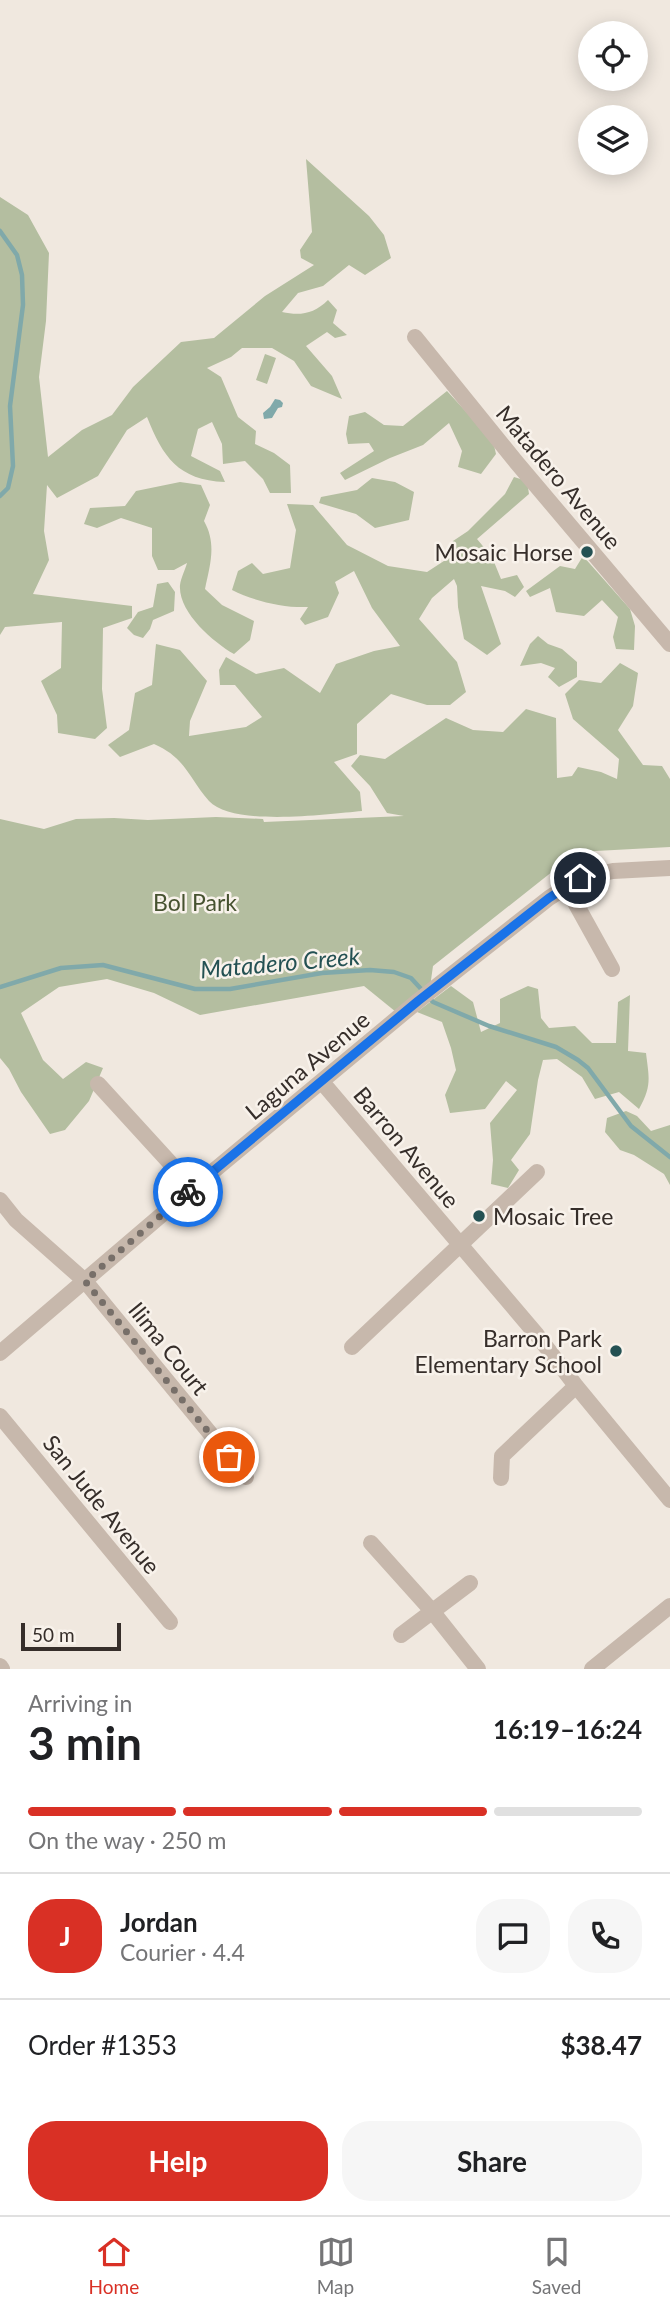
<!DOCTYPE html>
<meta charset="utf-8">
<style>
:root{--surface:#fff;--page:#f6f6f6;--text:#202124;--muted:#757577;--line:#e0e0e0;--accent:#d93025}
body{margin:0;font-family:Lato,sans-serif;background:var(--page);color:var(--text);height:100vh;display:flex;flex-direction:column;font-size:26px;white-space:nowrap}
*{box-sizing:border-box;margin:0}
p{font-size:23px;color:var(--muted)}
.icon{flex:none;width:38px;height:38px;fill:none;stroke:currentColor;stroke-width:2;stroke-linecap:round;stroke-linejoin:round}
.map{position:relative;height:1669px;overflow:hidden}
.panel{display:flex;flex-direction:column;background:var(--surface);flex:1}
.panel>*{flex:none}
.buttons{position:absolute;left:578px;top:21px;display:grid;gap:14px}
.buttons a{display:grid;place-items:center;width:70px;height:70px;border-radius:50%;background:var(--surface);box-shadow:0 4px 18px #0003;font-size:35px}
.scale{position:absolute;left:21px;bottom:18px;width:100px;box-sizing:border-box;padding-left:7px;border:4px solid #362e2a;border-top:0;font-size:19px;line-height:24px;white-space:nowrap;color:#362e2a;-webkit-text-stroke:5px #f8f2eb;paint-order:stroke}
.pin{position:absolute;display:grid;place-items:center;width:60px;height:60px;color:#fff;margin:-30px;border:4px solid #fff;border-radius:50%;box-shadow:0 2px 7px #0007}
.courier{position:absolute;display:grid;place-items:center;width:70px;height:70px;margin:-35px;border:5px solid #1a73e8;border-radius:50%;background:#fff;color:#222;box-shadow:0 2px 9px #0007}
.summary em{font-style:normal;font-weight:700}
.summary div{display:flex;flex-direction:column-reverse}
.summary{display:flex;align-items:center;justify-content:space-between;height:119px;padding:0 28px}
h1{font-size:46px;font-weight:700;line-height:52px}
.bar{display:grid;grid-template-columns:repeat(4,1fr);gap:10px 7px;align-content:center;height:84px;padding:0 28px}
.bar i{height:9px;border-radius:5px;background:var(--line)}
.bar .current{background:var(--accent)}
.bar p{grid-column:span 4}
.line{display:flex;align-items:center;gap:18px;padding:0 28px;border-top:2px solid var(--line)}
.line div{flex:1}
.round{display:grid;place-items:center;flex:none;width:74px;height:74px;border-radius:28px;background:var(--page)}
.button{display:flex;gap:14px;margin-top:auto;padding:14px 28px}
.button a{flex:1;height:80px;border-radius:28px;background:var(--accent);color:#fff;font-size:28px;font-weight:700;line-height:80px;text-align:center}
.button a+a{background:var(--page);color:var(--text)}
.tab-bar{display:flex;justify-content:space-around;align-items:center;height:98px;border-top:2px solid var(--line);background:var(--surface);font-size:19px;color:var(--muted)}
.tab-bar a{display:grid;justify-items:center;gap:4px}
.tab-bar .current{color:var(--accent)}
.map>svg:first-child{display:block}
</style>
<div class="map">
<svg width="670" height="1669" viewBox="0 0 670 1669">
<rect width="100%" height="100%" fill="#f0e8df"/>
<!-- green -->
<path fill="#b4bea0" d="M306,159L369,216L384,235L391,258L365,275L349,265L323,286L298,293L282,312C300,316 314,314 328,300L337,310L333,323L347,335L335,338L327,332L306,346L332,376L342,399L311,386L294,361L272,348H242L231,357L207,368L221,377L238,417L256,431L255,444L274,453L290,465L291,493H270L263,479L245,461L223,464L222,444L212,422L198,429L191,456L220,471L225,482C178,480 163,457 147,417L127,430L98,476L57,498L47,485L44,531L49,560L33,594L132,606V618L103,628L102,689L107,728L95,739L58,733L57,715L41,681L61,668L62,622L5,627L0,635V197L28,215L49,253L46,321L39,377L48,457L82,430L112,415L133,387L181,342L214,338L265,296L314,265L301,258L300,250L312,232Z
M265,354L276,358L267,384L256,380Z
M447,391L493,441L496,454L481,474L458,467L462,451L449,423L423,445L390,458L345,480L340,473L374,451L369,443L348,444L346,434L349,416L365,412L384,425L403,426Z
M514,477L527,481L529,494L477,539L492,557L501,579L517,575L524,587L515,597L505,591L481,586L501,644L487,655L464,639L458,607L457,586L454,579L432,598L419,619L457,662L466,692L450,705H427L391,694L357,724V754L334,762L360,792L362,811C328,814 233,827 209,801C188,777 186,758 154,744L120,757L108,745L129,730L135,693L152,685L156,644L180,650L207,681L190,721L189,736L246,727L262,717L235,685H220L219,670L226,657L256,674L284,668L320,693L336,664L374,651L400,646L372,608L354,571L335,582L339,593L328,617L305,625L300,619L308,607C283,608 254,601 232,590L238,571L252,563L263,574L290,568L296,530L287,504L313,505L347,545L388,566L427,572L447,559L453,541L468,531L505,494Z
M372,478L395,482L414,492L409,520L375,528L356,514L319,503L321,497L357,490Z
M180,482L201,485L210,505L204,521C217,544 210,565 205,589L222,605L254,621L250,640L234,654C213,642 178,612 180,585C181,578 185,570 187,563L174,570H158L152,556V528L121,518L97,528L84,524L90,508L125,506L136,491Z
M583,556L630,609L635,626L634,650L616,649L613,637L618,617L602,600L584,616L556,612L550,588L530,597L526,591L560,566L575,569Z
M168,582L175,592L174,611L153,620L150,629L143,638L134,635L127,628L138,612L153,607L157,584Z
M538,636L548,644L562,649L577,662V677L559,687L548,677L555,668L541,663L520,666L530,644Z
M620,663L638,673L633,706L618,730L643,765L662,766L670,779V847L577,852L433,966L430,987L396,1012L364,986L200,1015L154,993L107,979L59,987L21,1013L43,1060L63,1079L86,1062L103,1068L89,1101L65,1130L50,1134L21,1092L9,1069L0,1058V819L44,829L76,819L114,818L148,820L216,817L263,819L264,822L404,816L387,813L370,786L351,766L360,755L385,759L446,718L473,730L503,732L526,709L556,718L557,778L572,776L578,767L601,772L617,779L619,759L573,719L565,694L579,680L601,683Z
M451,986L473,1002L481,1032L500,1023V999L528,986L538,989L541,1018L549,1028L575,1026L592,1043H616L618,1002L630,995L628,1051L646,1053C649,1078 652,1086 639,1109L619,1092L595,1099L582,1077L557,1059L543,1060L538,1080L530,1134L511,1160L519,1170L508,1188L491,1184L493,1160L490,1123L517,1090L506,1081L485,1109L450,1113L445,1095L456,1070L451,1048L442,1022L417,1012Z
M626,1111L637,1116L651,1131L670,1125V1185L664,1174L634,1155L620,1150L605,1132L607,1118Z"/>
<!-- water -->
<path fill="#80a9aa" d="M275,399L280,400L283,403L282,407L278,408L272,418L264,419L263,413L270,407Z"/>
<g fill="none" stroke-linecap="round" stroke-linejoin="round">
<!-- stream -->
<path stroke="#80a9aa" stroke-width="4.5" d="M0,231L17,255L22,275L23,305L10,406L13,466L8,488L0,496
M0,987L61,968L103,965L195,989H230L322,973L370,970L394,972L411,978L433,1002L489,1026L556,1047L578,1060L588,1068L631,1126L670,1157"/>
<!-- minor -->
<path stroke="#c7b8ac" stroke-width="16" d="M415,337L517,463L670,644
M566,886L612,969
M322,1082L537,1335L576,1386L670,1500
M98,1084L193,1188
M0,1200L16,1220L85,1281L246,1477
M352,1347L537,1172
M0,1353L193,1188L418,1001L549,898L580,878L613,871L670,868
M0,1416L170,1622
M501,1478L502,1456L576,1386
M371,1543L432,1611L478,1669
M401,1635L470,1583
M0,1666L2,1669
M592,1669L670,1606"/>
</g>
<g fill="none" stroke-linecap="round" stroke-linejoin="round">
<!-- done -->
<path stroke="#776f69" stroke-width="7" stroke-dasharray="0 12.6" d="M188,1192L85,1281L229,1457"/>
<!-- route -->
<path stroke="#1a73e8" stroke-width="9" d="M188,1192L418,1001L549,898L580,878"/>
</g>
<!-- markers -->
<g fill="#245153" stroke="#f8f2eb" stroke-width="2.5">
<circle cx="587" cy="552" r="7"/>
<circle cx="479" cy="1216" r="7"/>
<circle cx="616" cy="1351" r="7"/>
</g>
<g text-anchor="middle" dominant-baseline="central" stroke-width="5" stroke-linejoin="round" paint-order="stroke">
<!-- street labels -->
<g font-size="23" fill="#362e2a" stroke="#f8f2eb">
<text transform="translate(559 477) rotate(50)">Matadero Avenue</text>
<text transform="translate(307 1065) rotate(-40)">Laguna Avenue</text>
<text transform="translate(407 1147) rotate(50)">Barron Avenue</text>
<text transform="translate(169 1348) rotate(51)">Ilima Court</text>
<text transform="translate(102 1504) rotate(51)">San Jude Avenue</text>
</g>
<!-- poi labels -->
<g font-size="23" fill="#362e2a" stroke="#f8f2eb" text-anchor="end">
<text x="573" y="552">Mosaic Horse</text>
<text x="493" y="1216" text-anchor="start">Mosaic Tree</text>
<text x="602" y="1338">Barron Park<tspan x="602" dy="26">Elementary School</tspan></text>
</g>
<!-- park labels -->
<g font-size="23" fill="#465230" stroke="#f8f2eb">
<text x="195" y="902">Bol Park</text>
</g>
<!-- water labels -->
<g font-size="24" font-style="italic" fill="#245153" stroke="#f8f2eb">
<text transform="translate(280 962) rotate(-5)">Matadero Creek</text>
</g>
</g>
</svg>
<div class="buttons">
<a><svg class="icon" aria-label="locate" viewBox="0 0 24 24"><circle cx="12" cy="12" r="6"/><path d="M12 2v4M12 18v4M2 12h4M18 12h4"/></svg></a>
<a><svg class="icon" aria-label="layers" viewBox="0 0 24 24"><path d="M12 4l9 5-9 5-9-5zM3 14l9 5 9-5"/></svg></a>
</div>
<div class="scale">50 m</div>
<div class="pin" style="left:229px;top:1457px;background:#ea580c"><svg class="icon" aria-label="bag" viewBox="0 0 24 24"><path d="M5 8h14l-1 12H6zM9 8a3 3 0 0 1 6 0"/></svg></div>
<div class="pin" style="left:580px;top:878px;background:#1f2937"><svg class="icon" aria-label="home" viewBox="0 0 24 24"><path d="M3 11l9-7 9 7M6 9v11h12V9"/></svg></div>
<div class="courier" style="left:188px;top:1192px"><svg class="icon" aria-label="bike" viewBox="0 0 24 24"><circle cx="6" cy="16" r="4"/><circle cx="18" cy="16" r="4"/><path d="M6 16l4-8h5l3 8M10 8l3 8H6M13 5h3"/></svg></div>
</div>
<section class="panel">
<div class="summary"><div><h1>3 min</h1><p>Arriving in</p></div><em>16:19–16:24</em></div>
<div class="bar"><i class="current"></i><i class="current"></i><i class="current"></i><i></i><p>On the way · 250 m</p></div>
<div class="line" style="height:126px"><b class="round" style="background:var(--accent);color:#fff">J</b><div><b>Jordan</b><p>Courier · 4.4</p></div><a class="round"><svg class="icon" aria-label="chat" viewBox="0 0 24 24"><path d="M4 5h16v11H9l-5 4z"/></svg></a><a class="round"><svg class="icon" aria-label="phone" viewBox="0 0 24 24"><path d="M5 4h4l2 5-3 2q2 4 5 5l2-3 5 2v4C11 20 4 13 5 4z"/></svg></a></div>
<div class="line" style="height:91px"><div>Order #1353</div><b>$38.47</b></div>
<div class="button"><a>Help</a><a>Share</a></div>
</section>
<nav class="tab-bar">
<a class="current"><svg class="icon" aria-label="home" viewBox="0 0 24 24"><path d="M3 11l9-7 9 7M6 9v11h12V9"/></svg>Home</a>
<a><svg class="icon" aria-label="map" viewBox="0 0 24 24"><path d="M3 6l6-2 6 2 6-2v14l-6 2-6-2-6 2zM9 4v14M15 6v14"/></svg>Map</a>
<a><svg class="icon" aria-label="saved" viewBox="0 0 24 24"><path d="M7 4h10v16l-5-4-5 4z"/></svg>Saved</a>
</nav>
